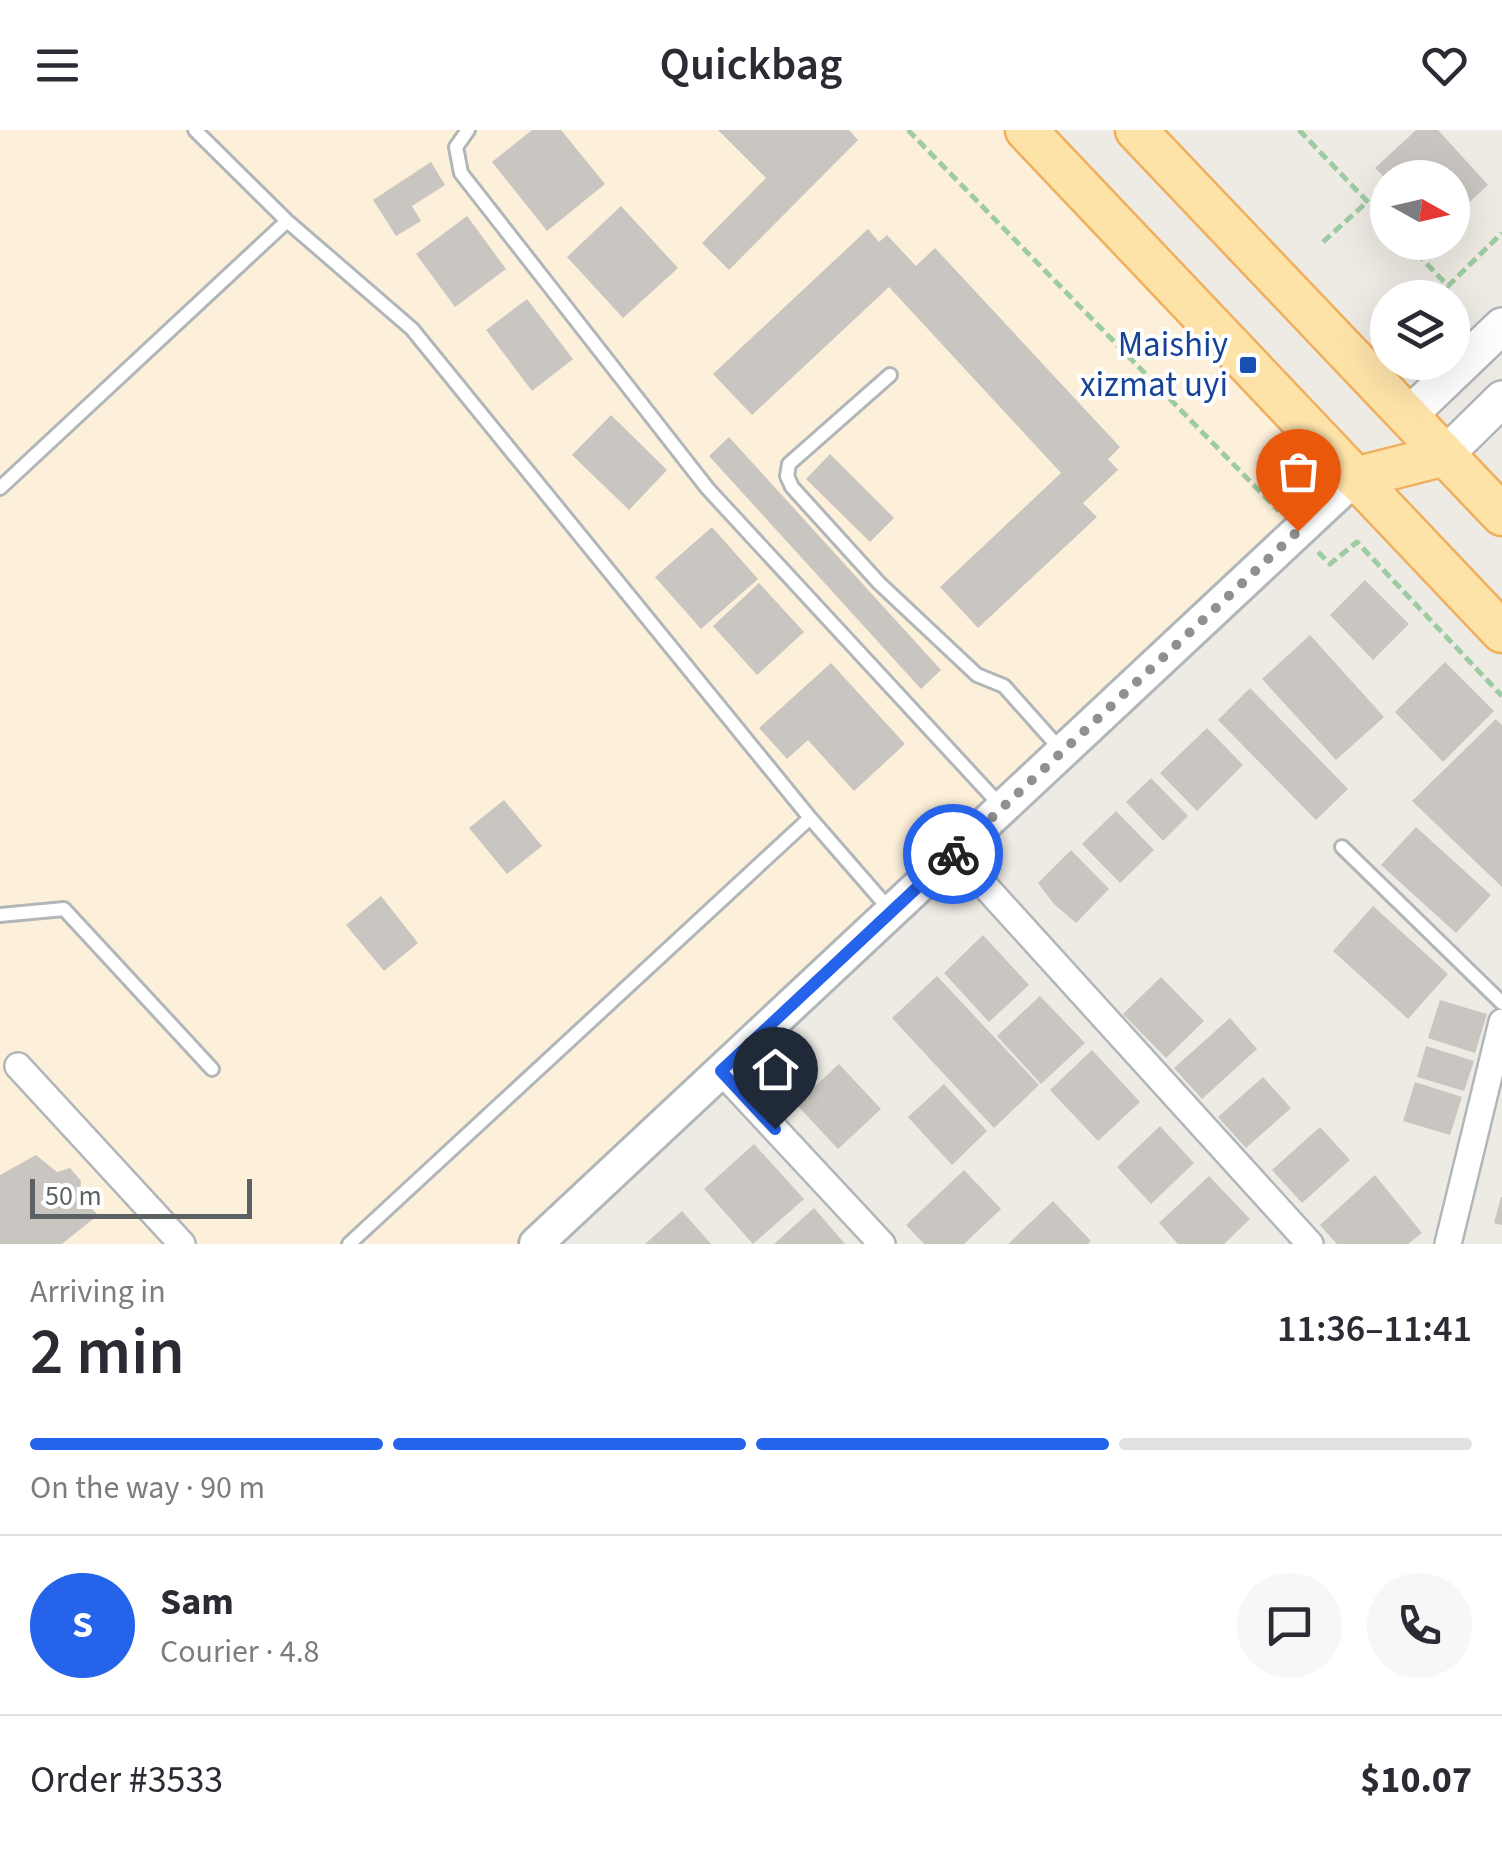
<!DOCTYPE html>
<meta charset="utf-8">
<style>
:root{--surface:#fff;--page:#f7f7f7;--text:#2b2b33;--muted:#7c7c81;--line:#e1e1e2;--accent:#2563eb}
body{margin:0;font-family:"Source Sans 3",sans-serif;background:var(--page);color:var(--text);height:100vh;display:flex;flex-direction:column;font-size:38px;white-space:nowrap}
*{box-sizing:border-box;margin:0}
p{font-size:32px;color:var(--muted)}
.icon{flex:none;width:55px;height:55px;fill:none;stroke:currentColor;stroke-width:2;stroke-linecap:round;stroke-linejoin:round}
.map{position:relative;height:1114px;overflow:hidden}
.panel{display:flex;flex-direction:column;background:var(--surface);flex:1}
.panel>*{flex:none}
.needle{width:65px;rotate:98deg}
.controls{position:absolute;left:1370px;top:30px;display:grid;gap:20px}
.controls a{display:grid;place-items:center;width:100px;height:100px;border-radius:50%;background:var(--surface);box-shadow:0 10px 40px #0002;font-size:50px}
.scale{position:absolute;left:30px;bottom:25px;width:222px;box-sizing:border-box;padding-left:10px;border:5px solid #5c6164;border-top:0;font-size:28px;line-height:35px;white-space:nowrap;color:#5c6164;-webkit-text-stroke:8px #fff;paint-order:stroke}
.pin{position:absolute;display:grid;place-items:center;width:85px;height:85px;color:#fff;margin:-102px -42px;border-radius:50% 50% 50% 0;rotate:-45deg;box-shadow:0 0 10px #0007}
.pin .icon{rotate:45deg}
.courier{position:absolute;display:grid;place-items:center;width:100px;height:100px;margin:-50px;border:8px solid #2563eb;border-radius:50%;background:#fff;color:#222;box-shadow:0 2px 12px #0007}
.overview em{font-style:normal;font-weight:600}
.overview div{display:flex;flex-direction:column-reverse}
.overview{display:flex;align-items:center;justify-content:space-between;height:170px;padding:0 30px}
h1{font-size:65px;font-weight:600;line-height:75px}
.bar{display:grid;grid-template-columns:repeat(4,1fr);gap:15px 10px;align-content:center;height:120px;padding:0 30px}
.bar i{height:12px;border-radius:8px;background:var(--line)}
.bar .active{background:var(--accent)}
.bar p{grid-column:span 4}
.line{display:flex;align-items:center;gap:25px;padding:0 30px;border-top:2px solid var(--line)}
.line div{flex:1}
.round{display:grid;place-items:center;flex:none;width:105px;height:105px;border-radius:52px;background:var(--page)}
header{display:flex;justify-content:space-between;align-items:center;height:130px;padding:0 30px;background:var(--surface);font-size:45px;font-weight:600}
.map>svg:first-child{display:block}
</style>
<header><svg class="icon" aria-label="menu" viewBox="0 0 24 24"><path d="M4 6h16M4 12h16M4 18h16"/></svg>Quickbag<svg class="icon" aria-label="heart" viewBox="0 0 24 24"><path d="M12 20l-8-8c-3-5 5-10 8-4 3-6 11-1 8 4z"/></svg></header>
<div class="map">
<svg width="1502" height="1114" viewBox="0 0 1502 1114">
<rect width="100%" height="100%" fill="#eeeae4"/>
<!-- commercial -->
<path fill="#fdf0da" d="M0,0H1026L1355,348L536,1114H0Z"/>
<!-- building -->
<path fill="#c9c5c0" d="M532,0H561L605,54L547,101L492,32Z
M718,0H849L858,10L729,140L702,113L766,48Z
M1416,0H1438L1488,55L1452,88V48H1388V51L1375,38Z
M431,32L445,55L412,76L421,91L396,106L373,70Z
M621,76L678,138L623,188L567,127Z
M467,86L506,139L455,177L416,124Z
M868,99L879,112L887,105L916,136L935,118L1120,317L1108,329L1118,340L1083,373L1097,387L978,498L940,457L1061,343L889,157L752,285L713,244Z
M527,169L573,229L532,261L486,200Z
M611,285L667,340L629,380L572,325Z
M729,307L941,540L921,559L709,326Z
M830,324L894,388L870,412L806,349Z
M712,397L758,449L701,499L655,447Z
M1365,450L1409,494L1373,530L1330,485Z
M759,453L804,502L757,545L713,496Z
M1310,505L1384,587L1336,630L1262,549Z
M1445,532L1494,581L1443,632L1395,582Z
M831,533L905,614L854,661L808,610L787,629L759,598Z
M1250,558L1348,659L1316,690L1218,590Z
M1496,589L1502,595V757L1412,671Z
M1207,598L1243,635L1197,681L1160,643Z
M1151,648L1188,686L1163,711L1126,672Z
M504,670L542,716L507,744L469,698Z
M1116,681L1154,720L1120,753L1082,714Z
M1416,697L1491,765L1456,803L1381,735Z
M1071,720L1109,759L1076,793L1054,774L1038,753Z
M381,766L418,813L384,841L346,795Z
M1373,776L1448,844L1408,889L1333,821Z
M983,805L1029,855L989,892L944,843Z
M937,846L1039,955L994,998L892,888Z
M1161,847L1204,891L1166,928L1123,884Z
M1040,866L1085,913L1041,954L997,906Z
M1440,870L1487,884L1475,923L1428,908Z
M1230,888L1257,919L1202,969L1174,938Z
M1426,916L1474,931L1464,961L1417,947Z
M1092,920L1140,972L1098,1011L1050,960Z
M839,934L881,979L838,1019L796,974Z
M1263,947L1291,978L1246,1018L1218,987Z
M1415,952L1462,967L1450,1005L1403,991Z
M944,954L987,1001L952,1035L908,987Z
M1160,996L1194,1033L1151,1074L1117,1037Z
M1320,997L1350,1030L1302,1073L1272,1040Z
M754,1014L804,1069L753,1114L704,1059Z
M36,1025L57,1042L70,1038L81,1051L80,1066L98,1085L62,1114H0V1045Z
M964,1040L1001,1079L964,1114H924L906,1095Z
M1375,1045L1422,1103L1408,1114H1337L1320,1095Z
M1209,1046L1250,1089L1224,1114H1178L1159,1093Z
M1501,1067H1502V1095L1494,1093Z
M1053,1071L1091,1111L1088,1114H1008Z
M814,1078L845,1114H774Z
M682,1081L711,1114H645Z"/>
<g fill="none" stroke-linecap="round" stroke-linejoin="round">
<defs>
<path id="service" d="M195,0L287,91L412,199L810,688L890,780
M468,0L456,17L461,43L708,359L1001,676
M890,245L789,334L787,346L792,357L879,453L977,545L1004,556L1061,620
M0,358L287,91
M1342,717L1502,873
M0,785L64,779L212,939
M349,1114L810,688"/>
<path id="minor" d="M955,723L1310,1114
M18,936L182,1114
M721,941L882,1114
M1448,1114L1502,892"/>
<path id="tertiary" d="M536,1114L1355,348"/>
<path id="secondary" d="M1408,286L1502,196
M1445,325L1502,269"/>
<path id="primary" d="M1026,0L1502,502
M1136,0L1502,385
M1355,348L1445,325"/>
</defs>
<!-- service casing -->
<use href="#service" stroke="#b1b6b9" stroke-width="18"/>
<!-- minor casing -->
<use href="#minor" stroke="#b1b6b9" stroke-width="30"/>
<!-- tertiary casing -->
<use href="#tertiary" stroke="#b1b6b9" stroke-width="38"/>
<!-- secondary casing -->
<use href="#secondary" stroke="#b0b5b9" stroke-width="40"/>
<!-- primary casing -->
<use href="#primary" stroke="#f0af5c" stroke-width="45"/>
<!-- path -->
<path stroke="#9dcba2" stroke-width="5" stroke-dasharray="10 5" stroke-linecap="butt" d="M908,0L1279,381
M1299,0L1388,93
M1323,112L1367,72
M1406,112L1448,156L1502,103
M1318,422L1330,434L1357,412L1502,566"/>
<!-- service -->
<use href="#service" stroke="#fff" stroke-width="12"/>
<!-- minor -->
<use href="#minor" stroke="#fff" stroke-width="25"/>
<!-- tertiary -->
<use href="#tertiary" stroke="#fff" stroke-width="32"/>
<!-- secondary -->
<use href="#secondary" stroke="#fff" stroke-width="35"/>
<!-- primary -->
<use href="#primary" stroke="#fee3a9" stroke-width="40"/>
</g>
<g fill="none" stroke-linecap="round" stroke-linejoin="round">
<!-- done -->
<path stroke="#8f9191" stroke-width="10" stroke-dasharray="0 18" d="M953,724L1298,401"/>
<!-- route -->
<path stroke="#2563eb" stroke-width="12" d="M775,999L721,941L953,724"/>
</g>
<!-- markers -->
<rect fill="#1a4fb4" stroke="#fff" stroke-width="4" x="1238" y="225" width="20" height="20" rx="5"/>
<g text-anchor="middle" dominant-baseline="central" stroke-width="8" stroke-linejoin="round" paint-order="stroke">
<!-- transit labels -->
<g font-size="35" fill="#164399" stroke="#fff" text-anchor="end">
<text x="1228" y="215">Maishiy<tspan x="1228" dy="40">xizmat uyi</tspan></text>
</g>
</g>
</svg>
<div class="controls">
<a><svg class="needle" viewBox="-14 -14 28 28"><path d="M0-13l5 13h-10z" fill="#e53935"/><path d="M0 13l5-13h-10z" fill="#7c7c81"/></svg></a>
<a><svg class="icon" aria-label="layers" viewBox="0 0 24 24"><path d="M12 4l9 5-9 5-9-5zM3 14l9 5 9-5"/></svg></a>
</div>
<div class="scale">50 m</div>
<div class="pin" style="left:1298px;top:401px;background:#ea580c"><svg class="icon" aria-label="bag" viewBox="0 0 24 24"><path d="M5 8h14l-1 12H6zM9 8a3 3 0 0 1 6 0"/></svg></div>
<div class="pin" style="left:775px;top:999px;background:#1f2937"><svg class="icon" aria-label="home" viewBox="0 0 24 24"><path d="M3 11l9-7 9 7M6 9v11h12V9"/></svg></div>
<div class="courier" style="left:953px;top:724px"><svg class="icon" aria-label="bike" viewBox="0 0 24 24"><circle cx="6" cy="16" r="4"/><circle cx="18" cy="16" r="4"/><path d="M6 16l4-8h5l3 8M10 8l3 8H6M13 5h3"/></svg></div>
</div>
<section class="panel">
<div class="overview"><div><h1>2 min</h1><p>Arriving in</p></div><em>11:36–11:41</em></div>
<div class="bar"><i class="active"></i><i class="active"></i><i class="active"></i><i></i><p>On the way · 90 m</p></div>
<div class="line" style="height:180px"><b class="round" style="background:var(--accent);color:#fff">S</b><div><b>Sam</b><p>Courier · 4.8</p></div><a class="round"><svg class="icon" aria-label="chat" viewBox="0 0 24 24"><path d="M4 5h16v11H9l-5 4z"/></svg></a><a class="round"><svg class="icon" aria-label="phone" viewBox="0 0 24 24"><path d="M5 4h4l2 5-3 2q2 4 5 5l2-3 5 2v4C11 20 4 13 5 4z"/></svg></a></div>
<div class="line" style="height:130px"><div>Order #3533</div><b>$10.07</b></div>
</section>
